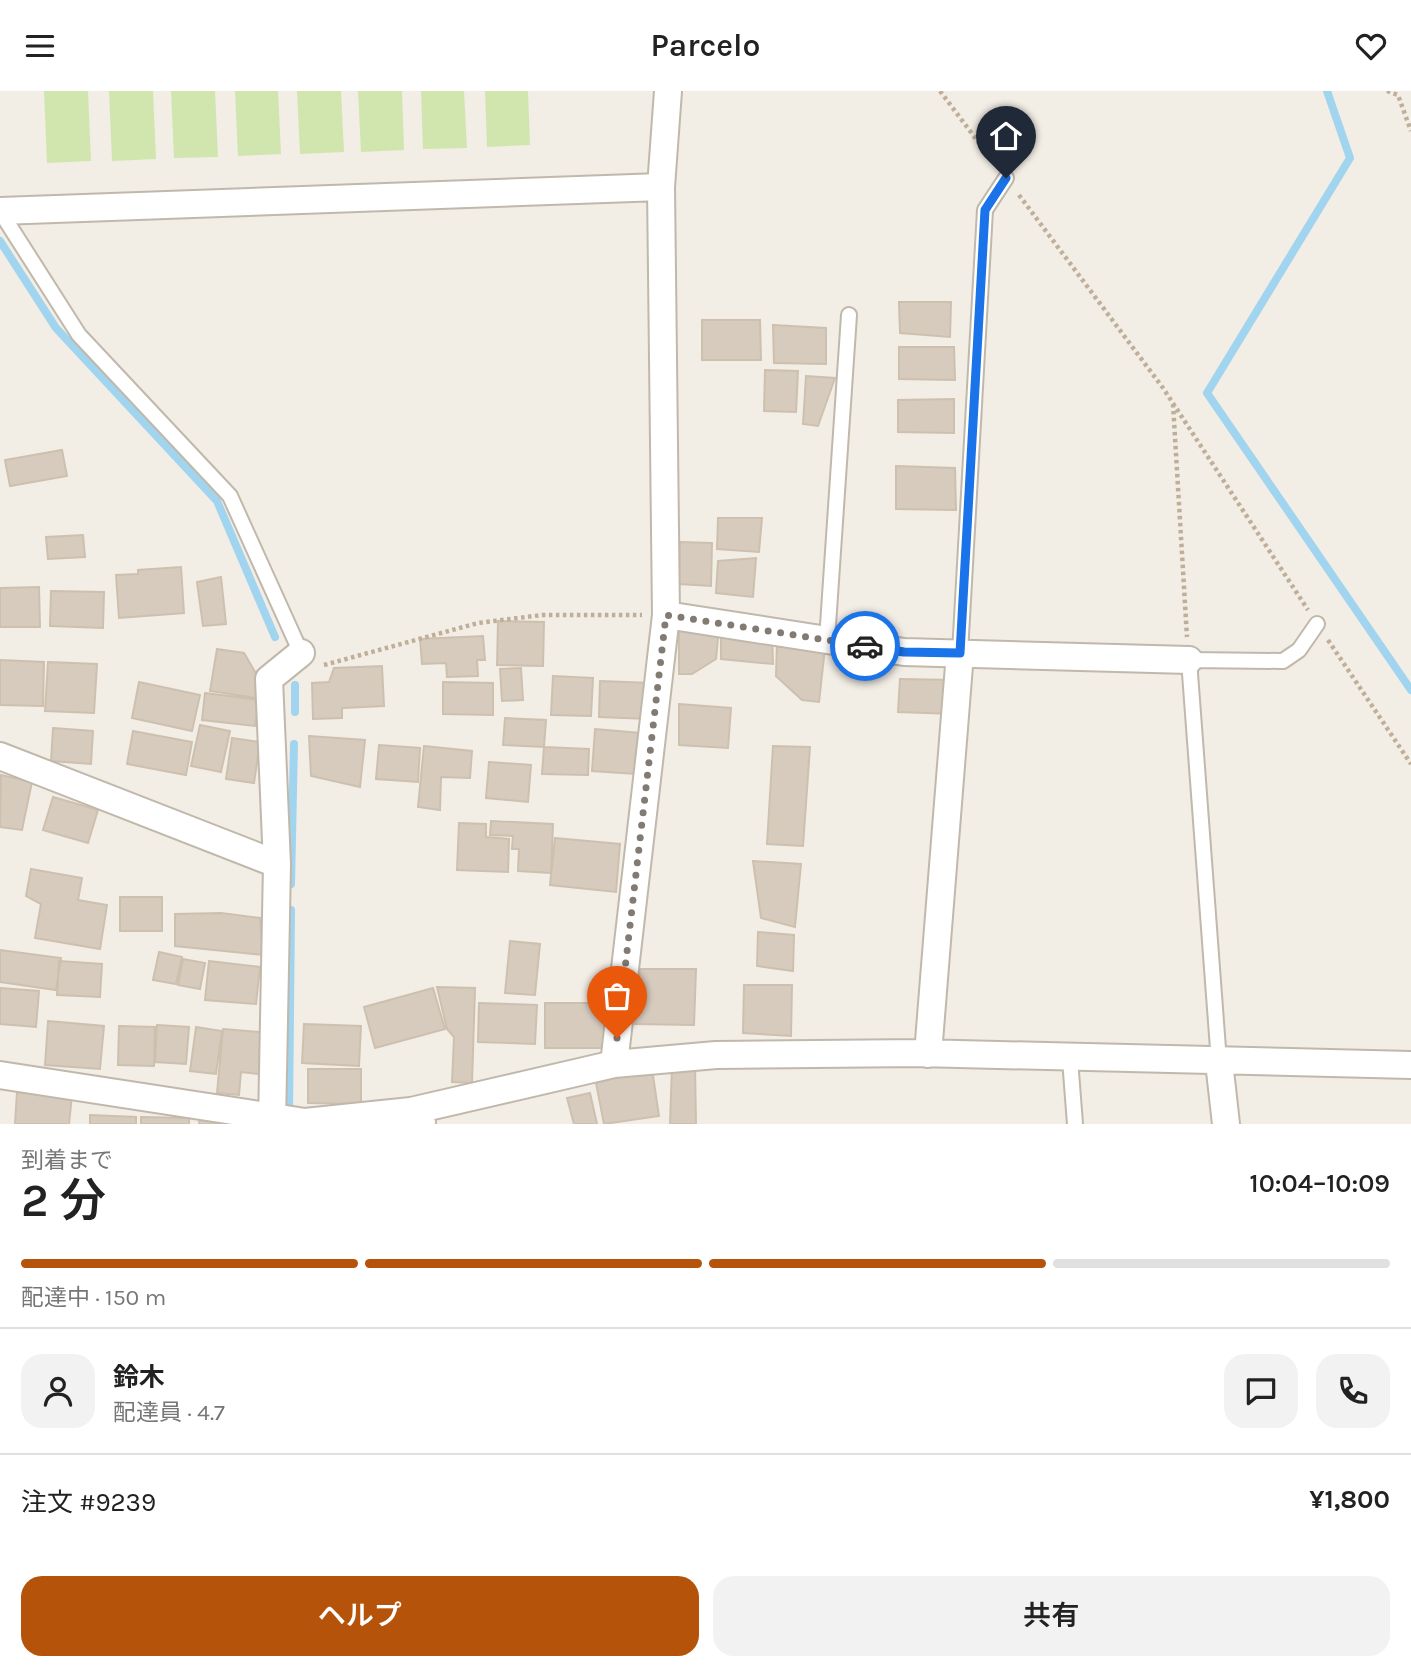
<!DOCTYPE html>
<html lang="ja">
<meta charset="utf-8">
<style>
:root{--surface:#fff;--page:#f2f2f2;--text:#222;--muted:#767676;--line:#e0e0e0;--accent:#b45309}
body{margin:0;font-family:Karla,"Noto Sans JP",sans-serif;background:var(--page);color:var(--text);height:100vh;display:flex;flex-direction:column;font-size:26px;white-space:nowrap}
*{box-sizing:border-box;margin:0}
p{font-size:23px;color:var(--muted)}
.icon{flex:none;width:38px;height:38px;fill:none;stroke:currentColor;stroke-width:2;stroke-linecap:round;stroke-linejoin:round}
.map{position:relative;height:1033px;overflow:hidden}
.sheet{display:flex;flex-direction:column;background:var(--surface);flex:1}
.sheet>*{flex:none}
.pin{position:absolute;display:grid;place-items:center;width:60px;height:60px;color:#fff;margin:-72px -30px;border-radius:50% 50% 50% 0;rotate:-45deg;box-shadow:0 0 7px #0007}
.pin .icon{rotate:45deg}
.courier{position:absolute;display:grid;place-items:center;width:70px;height:70px;margin:-35px;border:5px solid #1a73e8;border-radius:50%;background:#fff;color:#222;box-shadow:0 2px 9px #0007}
.headline em{font-style:normal;font-weight:600}
.headline div{display:flex;flex-direction:column-reverse}
.headline{display:flex;align-items:center;justify-content:space-between;height:119px;padding:0 21px}
h1{font-size:46px;font-weight:600;line-height:52px}
.bar{display:grid;grid-template-columns:repeat(4,1fr);gap:10px 7px;align-content:center;height:84px;padding:0 21px}
.bar i{height:9px;border-radius:5px;background:var(--line)}
.bar .on{background:var(--accent)}
.bar p{grid-column:span 4}
.line{display:flex;align-items:center;gap:18px;padding:0 21px;border-top:2px solid var(--line)}
.line div{flex:1}
.round{display:grid;place-items:center;flex:none;width:74px;height:74px;border-radius:21px;background:var(--page)}
.cta{display:flex;gap:14px;margin-top:auto;padding:14px 21px}
.cta a{flex:1;height:80px;border-radius:21px;background:var(--accent);color:#fff;font-size:28px;font-weight:600;line-height:80px;text-align:center}
.cta a+a{background:var(--page);color:var(--text)}
header{display:flex;justify-content:space-between;align-items:center;height:91px;padding:0 21px;background:var(--surface);font-size:32px;font-weight:600}
.map>svg:first-child{display:block}
</style>
<header><svg class="icon" aria-label="menu" viewBox="0 0 24 24"><path d="M4 6h16M4 12h16M4 18h16"/></svg>Parcelo<svg class="icon" aria-label="heart" viewBox="0 0 24 24"><path d="M12 20l-8-8c-3-5 5-10 8-4 3-6 11-1 8 4z"/></svg></header>
<div class="map">
<svg width="1411" height="1033" viewBox="0 0 1411 1033">
<rect width="100%" height="100%" fill="#f2ede5"/>
<!-- green -->
<path fill="#d0e6ae" d="M44,0H88L91,70L47,72Z
M109,0H153L156,68L112,70Z
M171,0H215L218,66L174,67Z
M235,0H278L281,63L238,65Z
M297,0H341L344,61L300,63Z
M358,0H402L404,59L361,61Z
M421,0H464L467,57L423,58Z
M485,0H528L530,54L487,56Z"/>
<g fill="none" stroke-linecap="round" stroke-linejoin="round">
<!-- stream -->
<path stroke="#a1d4ef" stroke-width="8" d="M1327,0L1350,67L1207,302L1411,599
M0,150L56,237L217,410L275,546
M295,621V594
M291,793L294,653
M289,1023L291,819"/>
</g>
<!-- building -->
<path fill="#d7cbbe" stroke="#cec0ae" stroke-width="2" d="M899,211H951L950,246L900,242Z
M702,229H760L761,269H702Z
M773,234L826,237V273L774,272Z
M899,256H954L955,289L899,288Z
M765,279L798,280L796,321L764,320Z
M806,285L835,287L818,335L803,333Z
M954,308V342L898,341V309Z
M62,359L67,385L10,395L5,369Z
M896,375L955,377L956,419L896,418Z
M718,427H762L759,461L717,458Z
M83,444L85,466L48,468L46,446Z
M680,451L712,452L711,495L679,493Z
M756,467L753,506L716,502L718,470Z
M181,476L184,522L119,527L116,484L138,483V479Z
M221,486L226,533L203,535L197,491Z
M39,496L40,536H0V497Z
M51,500L104,501L103,537L50,535Z
M498,530L544,531L543,575L497,574Z
M679,536L719,537L716,568L692,583H679Z
M721,542L772,545L773,573L721,568Z
M483,545L485,569H477L478,585L447,586L446,572L422,573L420,548Z
M777,552L825,557L819,611L802,609L776,585Z
M217,558L244,562L264,596L262,608L210,600Z
M0,569L44,571L43,615L0,614Z
M48,571L97,573L94,622L45,620Z
M382,575L384,615L342,617V627L313,628L312,592L329,591L334,577Z
M521,577L523,609L502,610L500,578Z
M553,585L593,587L591,625L551,624Z
M900,588L955,589L954,623L898,621Z
M600,590L651,592L649,628L599,626Z
M139,591L200,604L192,640L132,627Z
M443,591L493,592V624L443,623Z
M205,602L259,609L255,635L202,629Z
M679,613L731,617L728,657L679,654Z
M505,627L546,629L544,656L503,654Z
M200,634L230,640L221,681L191,675Z
M53,637L93,640L91,673L51,670Z
M595,638L640,642L636,683L592,680Z
M133,640L192,651L186,684L127,673Z
M309,645L365,649L360,696L311,685Z
M232,647L260,651L254,692L226,688Z
M379,654L420,657L418,691L376,688Z
M424,655L472,660L470,687L441,686L440,719L418,716Z
M773,655L810,656L803,755L767,753Z
M544,656L589,658L588,684L542,683Z
M489,671L531,674L528,711L486,707Z
M1,684L32,691L22,739L0,736Z
M53,706L98,719L88,752L43,739Z
M491,730L553,733L551,782L518,780L519,758H512L513,745L490,744Z
M459,732L486,733V746L509,748L508,781L457,779Z
M555,747L620,753L616,801L550,794Z
M753,770L801,773L795,836L761,827Z
M31,778L82,787L78,809L107,814L100,858L35,847L41,813L26,805Z
M120,806H162V840H120Z
M221,822L260,827L263,864L175,855V823Z
M758,841L794,844L793,880L757,875Z
M510,850L540,853L535,904L505,902Z
M0,859L61,867L56,899L0,891Z
M159,861L182,866L176,893L153,889Z
M183,868L205,872L200,898L178,894Z
M59,870L102,873L100,906L57,904Z
M209,870L260,876L256,913L205,909Z
M640,878H696L694,934L635,933Z
M744,894H792L791,945L743,942Z
M437,896L475,897L472,992L452,991L454,946L447,938Z
M0,897L39,900L36,936L0,933Z
M433,897L445,938L375,957L364,916Z
M479,912L537,914L535,953L478,951Z
M545,912H604V957H545Z
M48,930L104,935L100,978L45,974Z
M304,933L361,935L359,975L302,972Z
M157,934L189,936L186,973L155,971Z
M119,935L155,936L154,975L118,974Z
M196,936L222,940L216,983L190,980Z
M223,938L271,942L268,984L241,981L239,1004L217,1002Z
M672,975H695L696,1033H670Z
M308,978H361V1013L308,1012Z
M652,978L659,1025L604,1033L596,992Z
M17,1001L72,1004L69,1033H15Z
M590,1002L597,1033H574L567,1007Z
M90,1024L136,1026V1033H90Z
M200,1025L256,1033H199Z
M141,1026L189,1027V1033H141Z"/>
<g fill="none" stroke-linecap="round" stroke-linejoin="round">
<defs>
<path id="lane" d="M0,120L79,244L230,405L301,562
M827,549L849,224
M960,562L985,119L1006,87
M1070,968L1075,1033
M1219,971L1189,569L1283,570L1299,559L1317,533"/>
<path id="street" d="M0,120L661,96
M666,524L904,561L1189,569
M0,665L277,773
M928,963L960,562
M1219,971L1226,1033
M614,973L666,524L661,96L668,0
M0,984L305,1031L411,1020L422,1032
M411,1020L614,973L716,964L919,962L1411,974
M272,1033L277,773L269,588L301,562"/>
</defs>
<!-- lane casing -->
<use href="#lane" stroke="#c0b8ab" stroke-width="18"/>
<!-- street casing -->
<use href="#street" stroke="#c0b8ab" stroke-width="30"/>
<!-- path -->
<path stroke="#bfaf99" stroke-width="4.5" stroke-dasharray="3.5 3.5" stroke-linecap="butt" d="M940,0L994,72
M1387,0L1398,4L1411,40
M1019,104L1163,297L1308,519
M1173,313L1187,546
M1328,549L1411,673
M324,574L478,532L542,524H642"/>
<!-- lane -->
<use href="#lane" stroke="#fff" stroke-width="14"/>
<!-- street -->
<use href="#street" stroke="#fff" stroke-width="26"/>
</g>
<g fill="none" stroke-linecap="round" stroke-linejoin="round">
<!-- done -->
<path stroke="#827b73" stroke-width="7" stroke-dasharray="0 12.6" d="M617,947L666,524L865,555"/>
<!-- route -->
<path stroke="#1a73e8" stroke-width="9" d="M865,555L904,561L960,562L985,119L1006,87"/>
</g>
</svg>
<div class="pin" style="left:617px;top:947px;background:#ea580c"><svg class="icon" aria-label="bag" viewBox="0 0 24 24"><path d="M5 8h14l-1 12H6zM9 8a3 3 0 0 1 6 0"/></svg></div>
<div class="pin" style="left:1006px;top:87px;background:#1f2937"><svg class="icon" aria-label="home" viewBox="0 0 24 24"><path d="M3 11l9-7 9 7M6 9v11h12V9"/></svg></div>
<div class="courier" style="left:865px;top:555px"><svg class="icon" aria-label="car" viewBox="0 0 24 24"><path d="M5 17H2v-5l4-1 3-4h7l3 4 3 1v5h-3M9 17h6M6 11h13"/><circle cx="7" cy="17" r="2"/><circle cx="17" cy="17" r="2"/></svg></div>
</div>
<section class="sheet">
<div class="headline"><div><h1>2 分</h1><p>到着まで</p></div><em>10:04–10:09</em></div>
<div class="bar"><i class="on"></i><i class="on"></i><i class="on"></i><i></i><p>配達中 · 150 m</p></div>
<div class="line" style="height:126px"><a class="round"><svg class="icon" aria-label="person" viewBox="0 0 24 24"><circle cx="12" cy="8" r="4"/><path d="M4 21q1-7 8-7t8 7"/></svg></a><div><b>鈴木</b><p>配達員 · 4.7</p></div><a class="round"><svg class="icon" aria-label="chat" viewBox="0 0 24 24"><path d="M4 5h16v11H9l-5 4z"/></svg></a><a class="round"><svg class="icon" aria-label="phone" viewBox="0 0 24 24"><path d="M5 4h4l2 5-3 2q2 4 5 5l2-3 5 2v4C11 20 4 13 5 4z"/></svg></a></div>
<div class="line" style="height:91px"><div>注文 #9239</div><b>¥1,800</b></div>
<div class="cta"><a>ヘルプ</a><a>共有</a></div>
</section>
